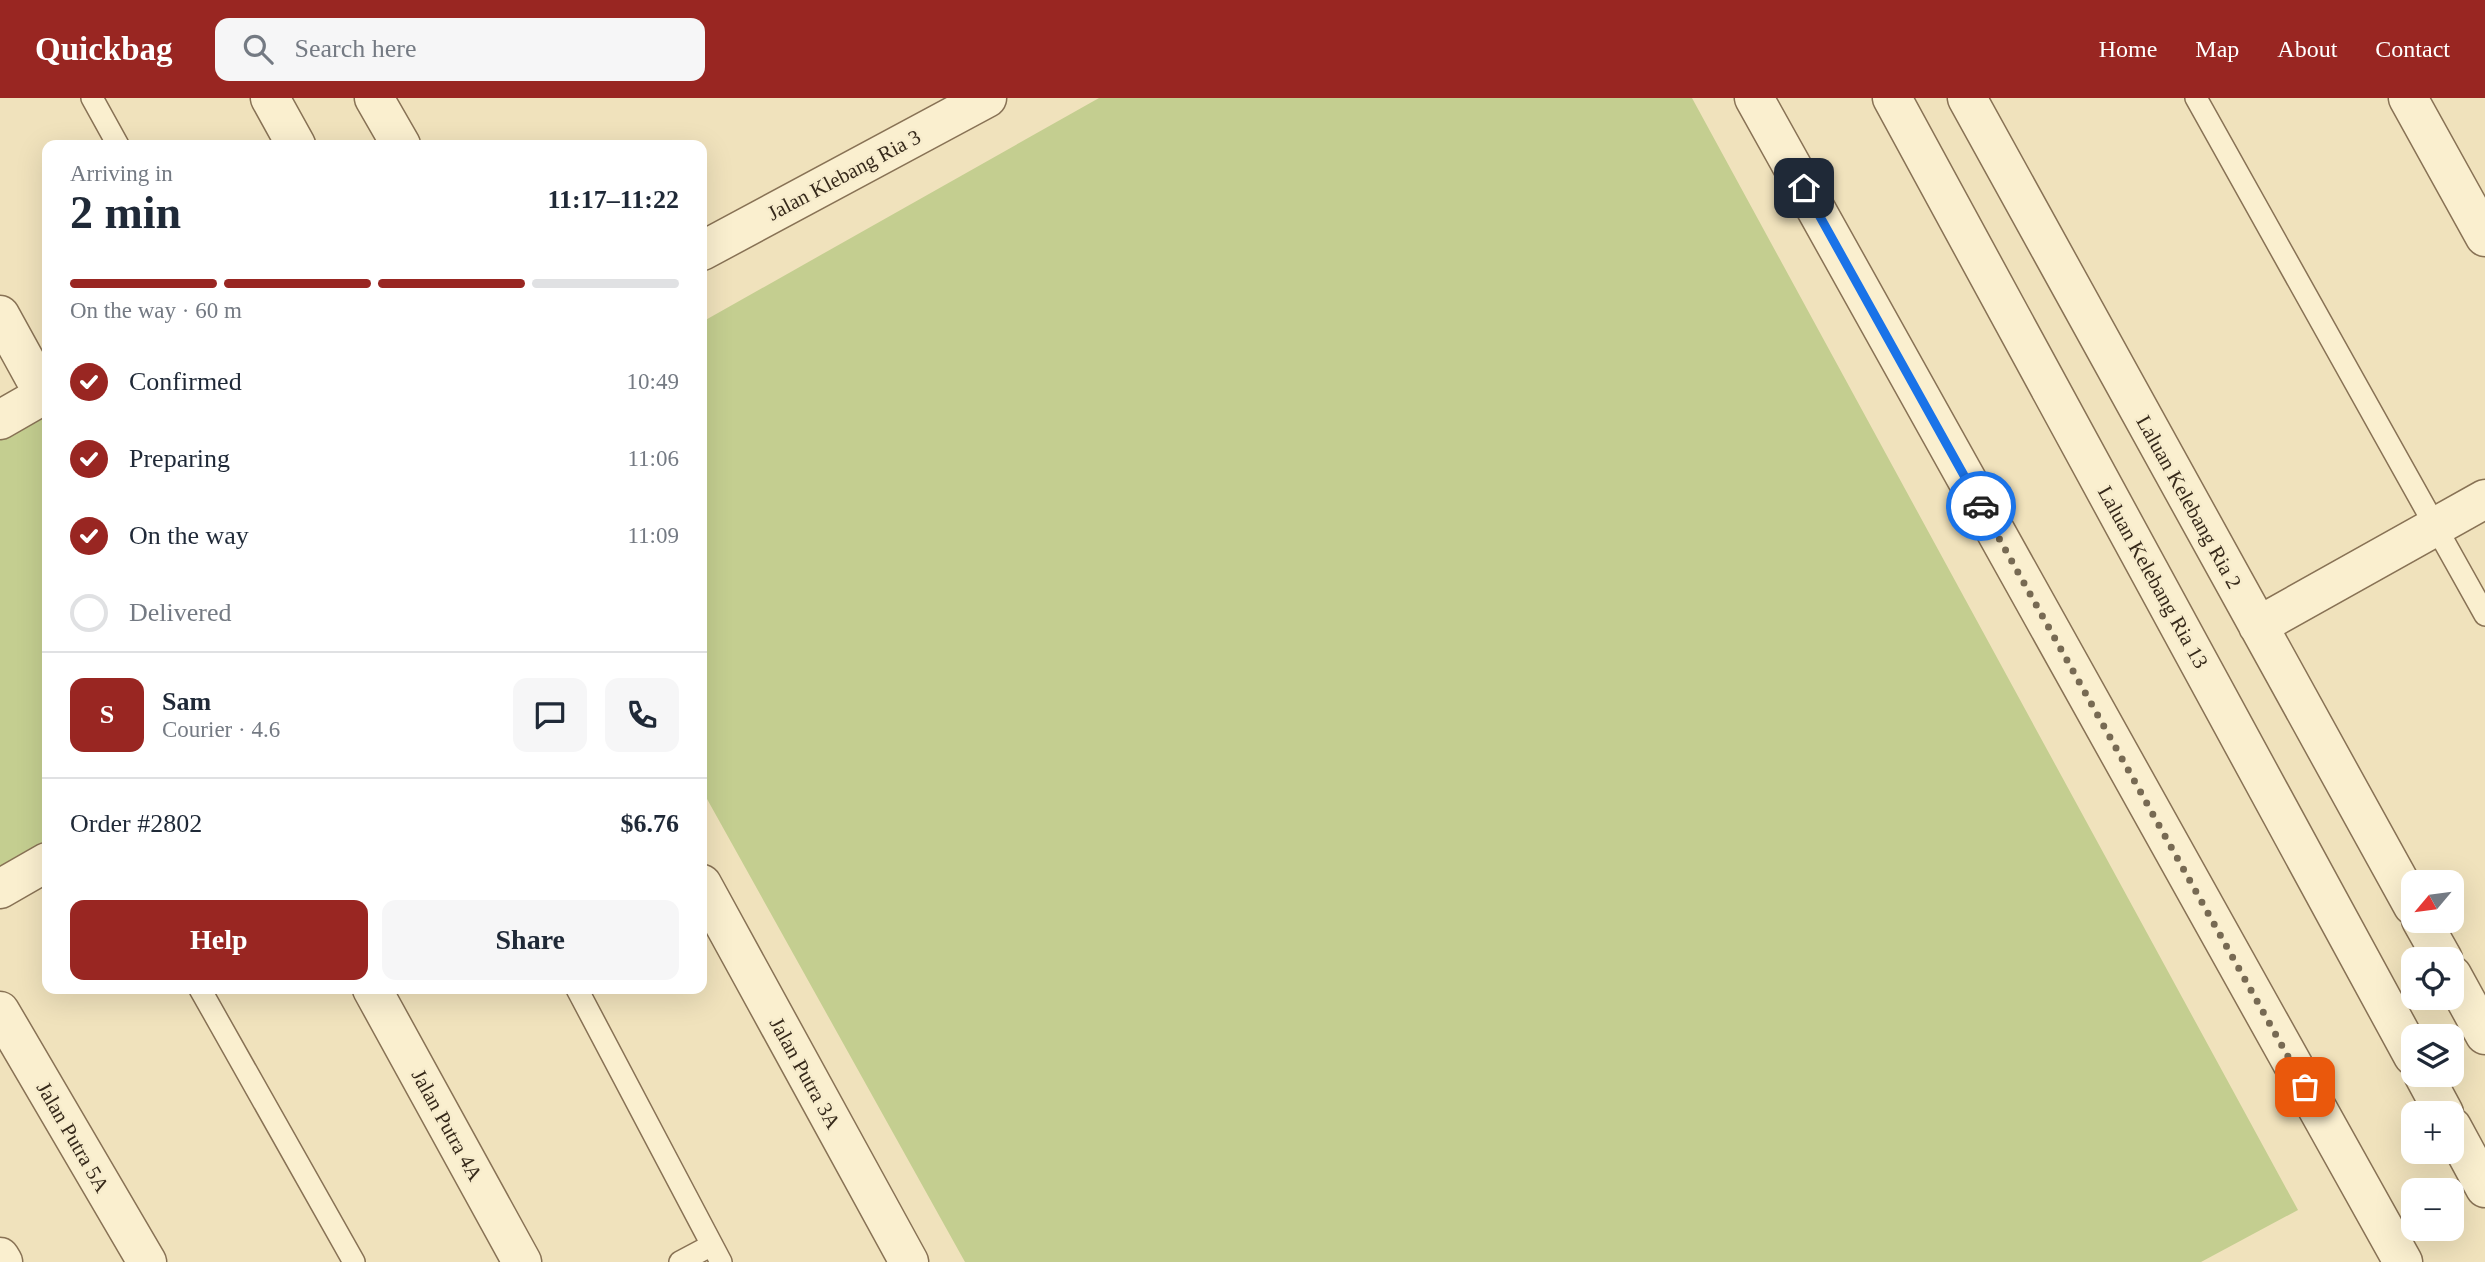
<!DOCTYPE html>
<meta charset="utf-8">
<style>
:root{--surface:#fff;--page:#f6f6f7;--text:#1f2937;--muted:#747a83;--line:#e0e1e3;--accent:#992622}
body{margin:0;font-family:Georgia,serif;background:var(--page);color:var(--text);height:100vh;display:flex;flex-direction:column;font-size:26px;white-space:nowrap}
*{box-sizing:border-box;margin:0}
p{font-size:23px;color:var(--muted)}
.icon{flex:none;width:38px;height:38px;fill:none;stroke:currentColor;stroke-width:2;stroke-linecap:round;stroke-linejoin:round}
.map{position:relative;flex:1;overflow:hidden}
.details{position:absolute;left:42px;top:42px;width:665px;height:854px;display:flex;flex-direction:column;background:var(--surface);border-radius:14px;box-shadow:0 7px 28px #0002}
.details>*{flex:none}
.needle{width:46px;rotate:241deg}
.tools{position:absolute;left:2401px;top:772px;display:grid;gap:14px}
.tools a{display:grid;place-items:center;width:63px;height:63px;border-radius:14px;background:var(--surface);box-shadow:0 7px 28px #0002;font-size:35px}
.pin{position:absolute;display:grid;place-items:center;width:60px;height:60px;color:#fff;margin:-30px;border-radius:14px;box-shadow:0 4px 10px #0006}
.courier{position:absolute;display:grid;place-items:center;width:70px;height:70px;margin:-35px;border:5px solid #1a73e8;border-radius:50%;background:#fff;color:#222;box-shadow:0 2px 9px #0007}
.summary em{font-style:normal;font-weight:600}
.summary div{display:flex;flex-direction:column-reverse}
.summary{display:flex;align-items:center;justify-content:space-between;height:119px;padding:0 28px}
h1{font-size:46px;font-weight:600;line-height:52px}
.bar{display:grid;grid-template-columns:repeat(4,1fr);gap:10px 7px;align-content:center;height:84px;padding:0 28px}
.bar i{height:9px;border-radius:5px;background:var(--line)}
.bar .active{background:var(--accent)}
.bar p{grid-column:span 4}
.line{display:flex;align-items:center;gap:18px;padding:0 28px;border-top:2px solid var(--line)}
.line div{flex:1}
.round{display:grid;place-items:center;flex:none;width:74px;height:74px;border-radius:14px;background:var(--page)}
ol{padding:0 28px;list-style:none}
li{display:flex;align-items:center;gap:21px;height:77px}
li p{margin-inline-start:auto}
li .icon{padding:7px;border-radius:50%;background:var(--accent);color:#fff;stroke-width:4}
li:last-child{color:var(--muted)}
li i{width:38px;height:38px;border:4px solid var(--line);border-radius:50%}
.action{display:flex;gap:14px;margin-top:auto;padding:14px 28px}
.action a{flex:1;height:80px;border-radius:14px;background:var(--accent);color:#fff;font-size:28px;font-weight:600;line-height:80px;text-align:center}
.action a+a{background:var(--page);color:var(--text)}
header{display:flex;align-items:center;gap:42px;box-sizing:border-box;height:98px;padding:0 35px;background:var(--accent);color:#fff}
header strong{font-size:33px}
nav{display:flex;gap:38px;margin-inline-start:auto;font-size:24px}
.search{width:490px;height:63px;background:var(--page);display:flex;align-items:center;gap:18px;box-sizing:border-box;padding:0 24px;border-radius:14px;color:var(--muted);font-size:26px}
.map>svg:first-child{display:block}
</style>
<header>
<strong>Quickbag</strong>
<div class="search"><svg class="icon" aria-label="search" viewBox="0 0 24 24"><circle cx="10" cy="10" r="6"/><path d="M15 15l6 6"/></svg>Search here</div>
<nav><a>Home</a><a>Map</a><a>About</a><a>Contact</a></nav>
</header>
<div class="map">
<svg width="2485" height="1164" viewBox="0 0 2485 1164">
<rect width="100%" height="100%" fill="#f0e2bc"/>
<!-- green -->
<path fill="#c4ce90" d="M1099,0H1692L2298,1112L2201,1164H965L702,692V224Z
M47,295V764L0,791V322Z"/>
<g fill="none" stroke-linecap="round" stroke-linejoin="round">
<defs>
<path id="service" d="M92,0L118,47
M2196,0L2485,517
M200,891L354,1164
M577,891L721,1164
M680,1164L712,1147"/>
<path id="minor" d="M270,0L296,47
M374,0L401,47
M1754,0L2403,1164
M1892,0L2413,958
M1967,0L2413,808
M2408,0L2485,139
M702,153L987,0
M0,217L44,297
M0,322L47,295
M2258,528L2485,401
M702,786L909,1164
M0,791L47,764
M2421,822L2443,861
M2452,877L2485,937
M372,891L522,1164
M0,913L147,1164
M2423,976L2444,1015
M2452,1029L2485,1090"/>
<path id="tertiary" d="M0,1159L3,1164"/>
</defs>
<!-- service casing -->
<use href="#service" stroke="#887255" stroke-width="24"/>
<!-- minor casing -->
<use href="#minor" stroke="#887255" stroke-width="41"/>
<!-- tertiary casing -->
<use href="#tertiary" stroke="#887255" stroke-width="41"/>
<!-- service -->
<use href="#service" stroke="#faefcf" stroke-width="21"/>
<!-- minor -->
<use href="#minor" stroke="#faefcf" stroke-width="38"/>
<!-- tertiary -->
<use href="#tertiary" stroke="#faefcf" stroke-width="38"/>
</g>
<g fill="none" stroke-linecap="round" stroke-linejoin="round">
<!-- done -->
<path stroke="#776a53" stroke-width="7" stroke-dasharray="0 12.6" d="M1981,408L2305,989"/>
<!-- route -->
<path stroke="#1a73e8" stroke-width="9" d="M1804,90L1981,408"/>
</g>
<g text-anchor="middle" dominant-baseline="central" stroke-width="5" stroke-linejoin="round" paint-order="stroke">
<!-- street labels -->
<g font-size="21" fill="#36291a" stroke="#f7eccc">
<text transform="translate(844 77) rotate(-28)">Jalan Klebang Ria 3</text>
<text transform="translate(2189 404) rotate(61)">Laluan Kelebang Ria 2</text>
<text transform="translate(2153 479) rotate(61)">Laluan Kelebang Ria 13</text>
<text transform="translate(805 975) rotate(61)">Jalan Putra 3A</text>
<text transform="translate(447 1027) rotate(61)">Jalan Putra 4A</text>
<text transform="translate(73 1039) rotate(60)">Jalan Putra 5A</text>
</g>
</g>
</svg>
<div class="tools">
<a><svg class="needle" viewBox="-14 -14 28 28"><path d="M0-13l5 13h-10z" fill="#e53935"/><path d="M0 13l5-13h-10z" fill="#747a83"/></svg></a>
<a><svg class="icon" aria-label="locate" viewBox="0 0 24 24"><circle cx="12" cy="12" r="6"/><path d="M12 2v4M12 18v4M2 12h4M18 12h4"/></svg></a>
<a><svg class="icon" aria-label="layers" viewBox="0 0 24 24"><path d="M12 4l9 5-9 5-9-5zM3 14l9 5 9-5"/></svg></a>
<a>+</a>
<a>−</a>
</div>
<div class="pin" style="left:2305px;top:989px;background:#ea580c"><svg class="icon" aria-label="bag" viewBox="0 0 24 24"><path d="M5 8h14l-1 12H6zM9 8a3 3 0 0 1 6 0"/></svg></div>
<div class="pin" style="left:1804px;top:90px;background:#1f2937"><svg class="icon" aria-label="home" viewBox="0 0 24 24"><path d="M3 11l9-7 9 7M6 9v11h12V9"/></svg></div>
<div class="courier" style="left:1981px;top:408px"><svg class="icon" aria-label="car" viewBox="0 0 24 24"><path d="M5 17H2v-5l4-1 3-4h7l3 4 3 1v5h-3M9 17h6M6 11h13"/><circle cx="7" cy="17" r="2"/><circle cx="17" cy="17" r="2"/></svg></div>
<section class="details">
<div class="summary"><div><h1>2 min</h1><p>Arriving in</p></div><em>11:17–11:22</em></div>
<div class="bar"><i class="active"></i><i class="active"></i><i class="active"></i><i></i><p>On the way · 60 m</p></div>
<ol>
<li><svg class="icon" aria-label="check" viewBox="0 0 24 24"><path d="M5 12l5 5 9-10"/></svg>Confirmed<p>10:49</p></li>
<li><svg class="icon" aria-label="check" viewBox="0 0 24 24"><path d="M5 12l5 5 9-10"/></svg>Preparing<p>11:06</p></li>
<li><svg class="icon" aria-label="check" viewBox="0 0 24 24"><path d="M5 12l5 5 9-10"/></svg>On the way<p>11:09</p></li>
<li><i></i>Delivered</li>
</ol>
<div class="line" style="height:126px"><b class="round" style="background:var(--accent);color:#fff">S</b><div><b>Sam</b><p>Courier · 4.6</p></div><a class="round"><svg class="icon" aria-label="chat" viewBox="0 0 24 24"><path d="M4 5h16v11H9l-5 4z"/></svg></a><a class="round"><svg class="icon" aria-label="phone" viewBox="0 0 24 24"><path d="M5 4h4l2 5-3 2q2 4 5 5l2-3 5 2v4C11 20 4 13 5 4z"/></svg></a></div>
<div class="line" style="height:91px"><div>Order #2802</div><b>$6.76</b></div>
<div class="action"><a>Help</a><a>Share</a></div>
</section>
</div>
